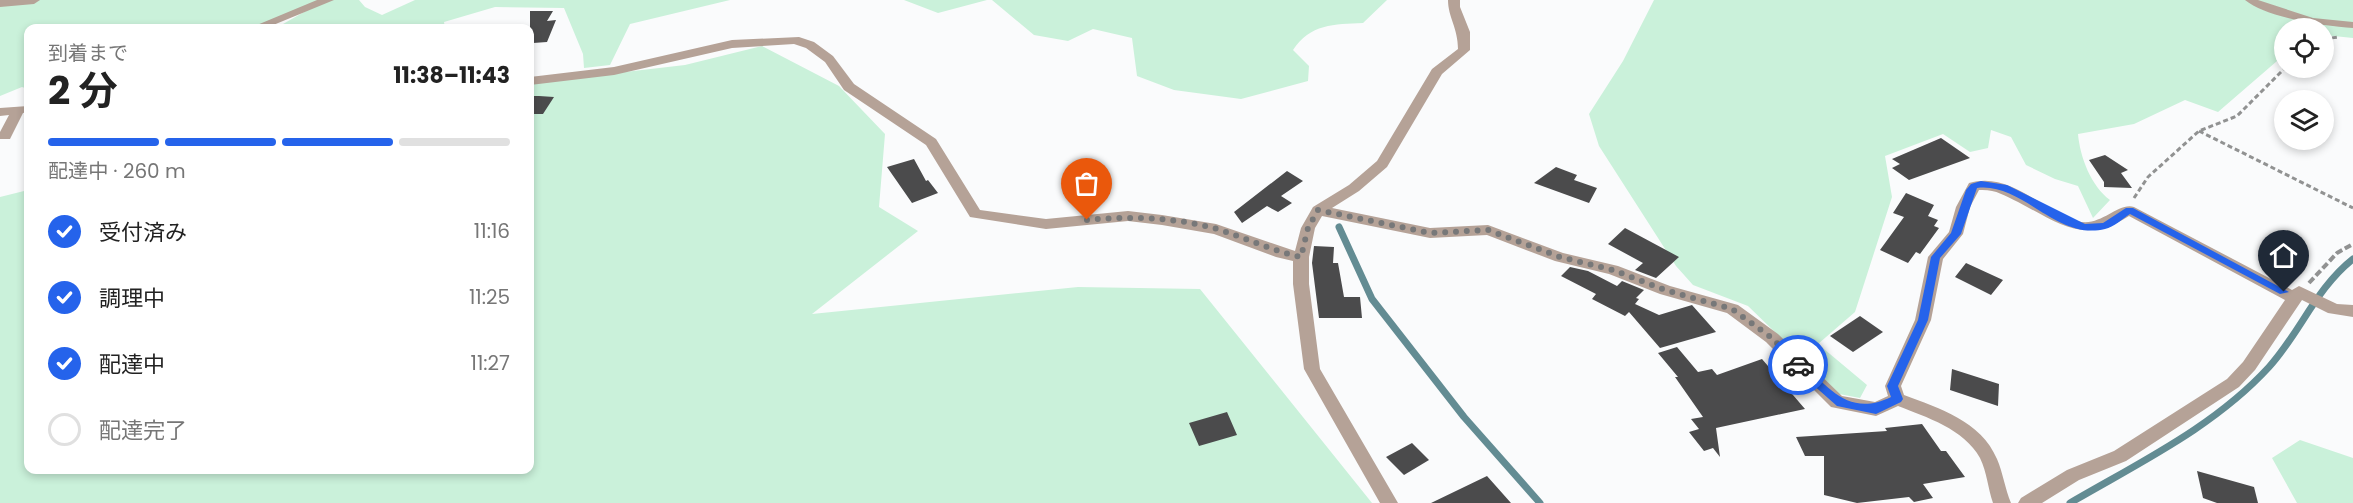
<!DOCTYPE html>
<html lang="ja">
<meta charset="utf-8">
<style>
:root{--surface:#fff;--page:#f2f2f2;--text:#222;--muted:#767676;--line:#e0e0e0;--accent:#2563eb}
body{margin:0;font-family:Poppins,"Noto Sans JP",sans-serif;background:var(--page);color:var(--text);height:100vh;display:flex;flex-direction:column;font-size:22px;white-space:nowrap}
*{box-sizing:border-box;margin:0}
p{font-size:20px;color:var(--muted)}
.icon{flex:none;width:33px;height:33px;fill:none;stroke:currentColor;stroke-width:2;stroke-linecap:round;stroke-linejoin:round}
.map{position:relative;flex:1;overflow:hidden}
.side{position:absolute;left:24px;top:24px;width:510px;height:450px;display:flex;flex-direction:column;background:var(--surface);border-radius:12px;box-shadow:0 3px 9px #0003}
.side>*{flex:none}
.tools{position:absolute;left:2274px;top:18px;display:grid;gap:12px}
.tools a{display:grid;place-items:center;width:60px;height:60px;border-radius:50%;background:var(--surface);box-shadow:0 3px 9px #0003;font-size:30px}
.pin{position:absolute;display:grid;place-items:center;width:51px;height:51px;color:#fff;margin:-62px -26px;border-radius:50% 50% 50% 0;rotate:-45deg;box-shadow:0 0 6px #0007}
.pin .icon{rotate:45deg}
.courier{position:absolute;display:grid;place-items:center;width:60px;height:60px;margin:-30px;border:4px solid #2563eb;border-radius:50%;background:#fff;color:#222;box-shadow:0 2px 8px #0007}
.overview em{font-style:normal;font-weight:700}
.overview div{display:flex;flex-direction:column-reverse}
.overview{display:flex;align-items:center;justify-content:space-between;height:102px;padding:0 24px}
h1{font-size:39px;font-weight:700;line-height:45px}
.bar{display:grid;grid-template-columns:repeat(4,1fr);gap:9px 6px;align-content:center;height:72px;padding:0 24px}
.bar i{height:8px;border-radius:4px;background:var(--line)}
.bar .current{background:var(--accent)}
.bar p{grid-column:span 4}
ol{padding:0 24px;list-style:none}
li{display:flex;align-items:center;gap:18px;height:66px}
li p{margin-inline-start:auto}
li .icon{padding:6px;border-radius:50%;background:var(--accent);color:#fff;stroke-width:4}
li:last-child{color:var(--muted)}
li i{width:33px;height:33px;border:3px solid var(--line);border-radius:50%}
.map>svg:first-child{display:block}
</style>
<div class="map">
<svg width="2353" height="503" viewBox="0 0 2353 503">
<rect width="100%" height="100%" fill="#fafbfc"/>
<!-- green -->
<path fill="#caf1da" d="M24,0H318L284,19L258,28H28V89L22,87L0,96V3Z
M325,0H359L365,7L382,15L415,0H730L630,24L610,65L584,68L583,54L564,8L495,7L444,22L445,28H276Z
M904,0H987L938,13Z
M992,0H1387L1363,23C1334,24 1310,24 1293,50L1309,66L1308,81L1241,99L1174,90L1137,76L1132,38L1093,29L1068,41L1034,35Z
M1654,0H2353V38L2324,35V28H2284V55L2218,112L2185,100L2134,124L2078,134C2080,157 2091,186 2110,200L2093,218L2078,186L2055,179L2026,165L2011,137L1991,130L1988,148L1970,152L1943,134L1885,156L1892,197L1855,312L1818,344L1867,385L1860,398L1839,394L1748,306L1693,285L1676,266L1599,146L1589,114L1623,61Z
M762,46L839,86L885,134L879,207L918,231L812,314L1078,287L1200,289L1372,503H0V197L28,190V470H530V83L685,65Z
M2300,440L2353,458V503H2297L2272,458Z"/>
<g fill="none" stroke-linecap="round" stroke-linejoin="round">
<!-- stream -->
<path stroke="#638c93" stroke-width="7" d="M1339,227L1372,299L1464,417L1540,503
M2070,503C2140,462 2214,427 2269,367C2300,333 2316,288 2353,259"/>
</g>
<!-- building -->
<path fill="#4b4b4c" d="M530,11H553L547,21L556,20L547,42L533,43L530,48Z
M534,96H539L554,97L543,114H530V102Z
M1941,138L1970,158L1909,180L1892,168L1900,164L1892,159Z
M2105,155L2128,170L2121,173L2132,188L2104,187V182L2089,160Z
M914,159L926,181L928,180L938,193L912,203L887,167Z
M1556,167L1577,175L1574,180L1597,188L1589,203L1534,183Z
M1287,171L1303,181L1281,196L1292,203L1278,212L1267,206L1242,223L1234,212Z
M1906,193L1934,205L1928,216L1938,220L1934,226L1939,228L1920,254L1916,252L1908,263L1880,250L1904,217L1893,213Z
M1625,228L1679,257L1656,278L1635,270L1643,263L1608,244Z
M1314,246L1334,247L1333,263H1338L1344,297H1360L1362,318H1319L1312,263Z
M1966,263L2003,280L1991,295L1955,277Z
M1570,267L1588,271L1617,286L1622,281L1644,290L1636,298L1639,299L1635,304L1659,315L1692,305L1716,332L1660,348L1629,312L1625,316L1592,299L1596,294L1561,276Z
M1860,316L1883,332L1853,352L1830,336Z
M1677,347L1698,372L1712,369L1717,375L1762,359L1805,409L1716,428L1720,457L1713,448L1704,451L1689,432L1699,429L1691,419L1703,417L1675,377H1678L1658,353Z
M1952,369L1999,384L1998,406L1950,390Z
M1227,412L1237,435L1199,446L1189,423Z
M1922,424L1941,451H1946L1965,477L1923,484L1933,498L1914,502L1909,497L1857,503L1824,495V456H1805L1796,437L1887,431L1885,428Z
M1412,443L1429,460L1404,475L1386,457Z
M2197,471L2254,487L2258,503H2217L2203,498Z
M1487,476L1511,503H1431Z"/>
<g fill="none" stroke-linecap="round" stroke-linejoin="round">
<!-- path-far1 -->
<path stroke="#919292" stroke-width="3" stroke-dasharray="5 3" stroke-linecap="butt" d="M2324,39L2338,37
M2199,131L2353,208
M2134,198L2148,177L2199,131L2237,116L2285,68"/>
<!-- path -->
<path stroke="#919292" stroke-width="4" stroke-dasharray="7 3" stroke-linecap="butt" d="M2309,283L2337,253L2353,244"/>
<!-- service -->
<path fill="#b5a297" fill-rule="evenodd" d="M2245,0H2258L2313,18L2353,22V28C2325,26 2267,18 2245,0Z"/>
<!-- minor -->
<path fill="#b5a297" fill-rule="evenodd" d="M0,0H40L34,4L0,7Z
M317,0H334L266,28H250Z
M1448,0H1460V7L1470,32V50L1442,74L1387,167L1359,191L1332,208L1430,228L1488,225L1563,253L1618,266L1670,286L1738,305L1778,334L1842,396L1875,402L1888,396L1885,386L1915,320L1928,257L1949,232L1956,207L1969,183C2011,171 2040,210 2077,221C2101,228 2117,202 2134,207L2292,290L2299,286L2337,304L2353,305V317L2328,313L2302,300L2255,370L2239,387L2126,461L2079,480L2042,503H2018L2021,498L2067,470L2114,451L2227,379L2243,362L2285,300L2129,216C2084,245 2060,224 2018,202C2004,195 1995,189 1979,190L1970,207L1963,234L1943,259L1931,320L1901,386L1904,395C1939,408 1981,421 1997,459C2003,473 2005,489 2011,503H1993C1988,489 1987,472 1980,458C1964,429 1926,417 1898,406L1876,416L1831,407L1766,342L1727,313L1660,294L1609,274L1555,261L1487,235L1430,238L1322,216L1315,228L1309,257V284L1320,369L1398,503H1380L1304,369L1293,284V261L1276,257L1214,234L1162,225L1128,221L1046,229L970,217L926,145L844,90L825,62L806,48L794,44L732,48L614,75L530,85V77L614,67L732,40L799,37L814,42L833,56L854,84L936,139L980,210L1046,219L1128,211L1162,215L1216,224L1295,251L1301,228L1313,207L1349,185L1377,161L1432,69L1458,49C1458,28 1448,17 1448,0Z
M28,106V112L23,113L10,139H0V132L9,115L0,116V108Z"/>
</g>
<!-- route -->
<path fill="#2563eb" d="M1981,181L2007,185L2085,224L2103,223L2126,208H2133L2289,292L2280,294L2130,214C2122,219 2114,227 2105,229C2057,241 2022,182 1977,188L1961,234L1940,258L1928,320L1898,386L1903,399L1901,402L1876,414L1837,406L1794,368V362H1802C1829,389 1850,417 1891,397L1887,386L1918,320L1931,257L1951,233L1966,190L1971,184Z"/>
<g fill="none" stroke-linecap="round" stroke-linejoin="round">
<!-- done -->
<path stroke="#777879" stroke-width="6" stroke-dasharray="0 10.8" d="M1087,220C1130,216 1174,217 1217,229C1246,238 1272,251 1301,257L1308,228L1318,210L1430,233L1488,230L1560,257L1613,270L1665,290L1732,309L1772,338L1798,365"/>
</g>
</svg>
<div class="tools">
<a><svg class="icon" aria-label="locate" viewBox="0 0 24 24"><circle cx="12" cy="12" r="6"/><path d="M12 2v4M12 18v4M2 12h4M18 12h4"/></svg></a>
<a><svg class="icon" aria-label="layers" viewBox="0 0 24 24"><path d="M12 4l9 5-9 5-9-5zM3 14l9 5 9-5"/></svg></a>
</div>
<div class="pin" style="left:1087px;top:220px;background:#ea580c"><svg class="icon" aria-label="bag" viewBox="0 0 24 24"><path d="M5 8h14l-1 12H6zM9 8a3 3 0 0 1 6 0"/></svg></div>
<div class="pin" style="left:2284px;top:292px;background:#1f2937"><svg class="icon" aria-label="home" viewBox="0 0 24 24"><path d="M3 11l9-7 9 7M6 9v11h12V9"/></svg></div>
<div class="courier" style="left:1798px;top:365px"><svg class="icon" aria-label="car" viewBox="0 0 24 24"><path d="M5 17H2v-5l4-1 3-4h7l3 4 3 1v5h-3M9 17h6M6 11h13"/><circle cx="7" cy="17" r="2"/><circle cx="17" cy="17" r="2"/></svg></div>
<section class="side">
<div class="overview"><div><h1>2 分</h1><p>到着まで</p></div><em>11:38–11:43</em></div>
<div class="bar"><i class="current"></i><i class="current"></i><i class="current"></i><i></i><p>配達中 · 260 m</p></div>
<ol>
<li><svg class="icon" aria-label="check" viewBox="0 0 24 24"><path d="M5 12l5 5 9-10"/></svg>受付済み<p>11:16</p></li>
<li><svg class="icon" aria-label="check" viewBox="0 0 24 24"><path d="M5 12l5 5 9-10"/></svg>調理中<p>11:25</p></li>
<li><svg class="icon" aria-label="check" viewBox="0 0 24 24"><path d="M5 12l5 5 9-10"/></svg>配達中<p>11:27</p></li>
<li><i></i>配達完了</li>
</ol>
</section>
</div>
